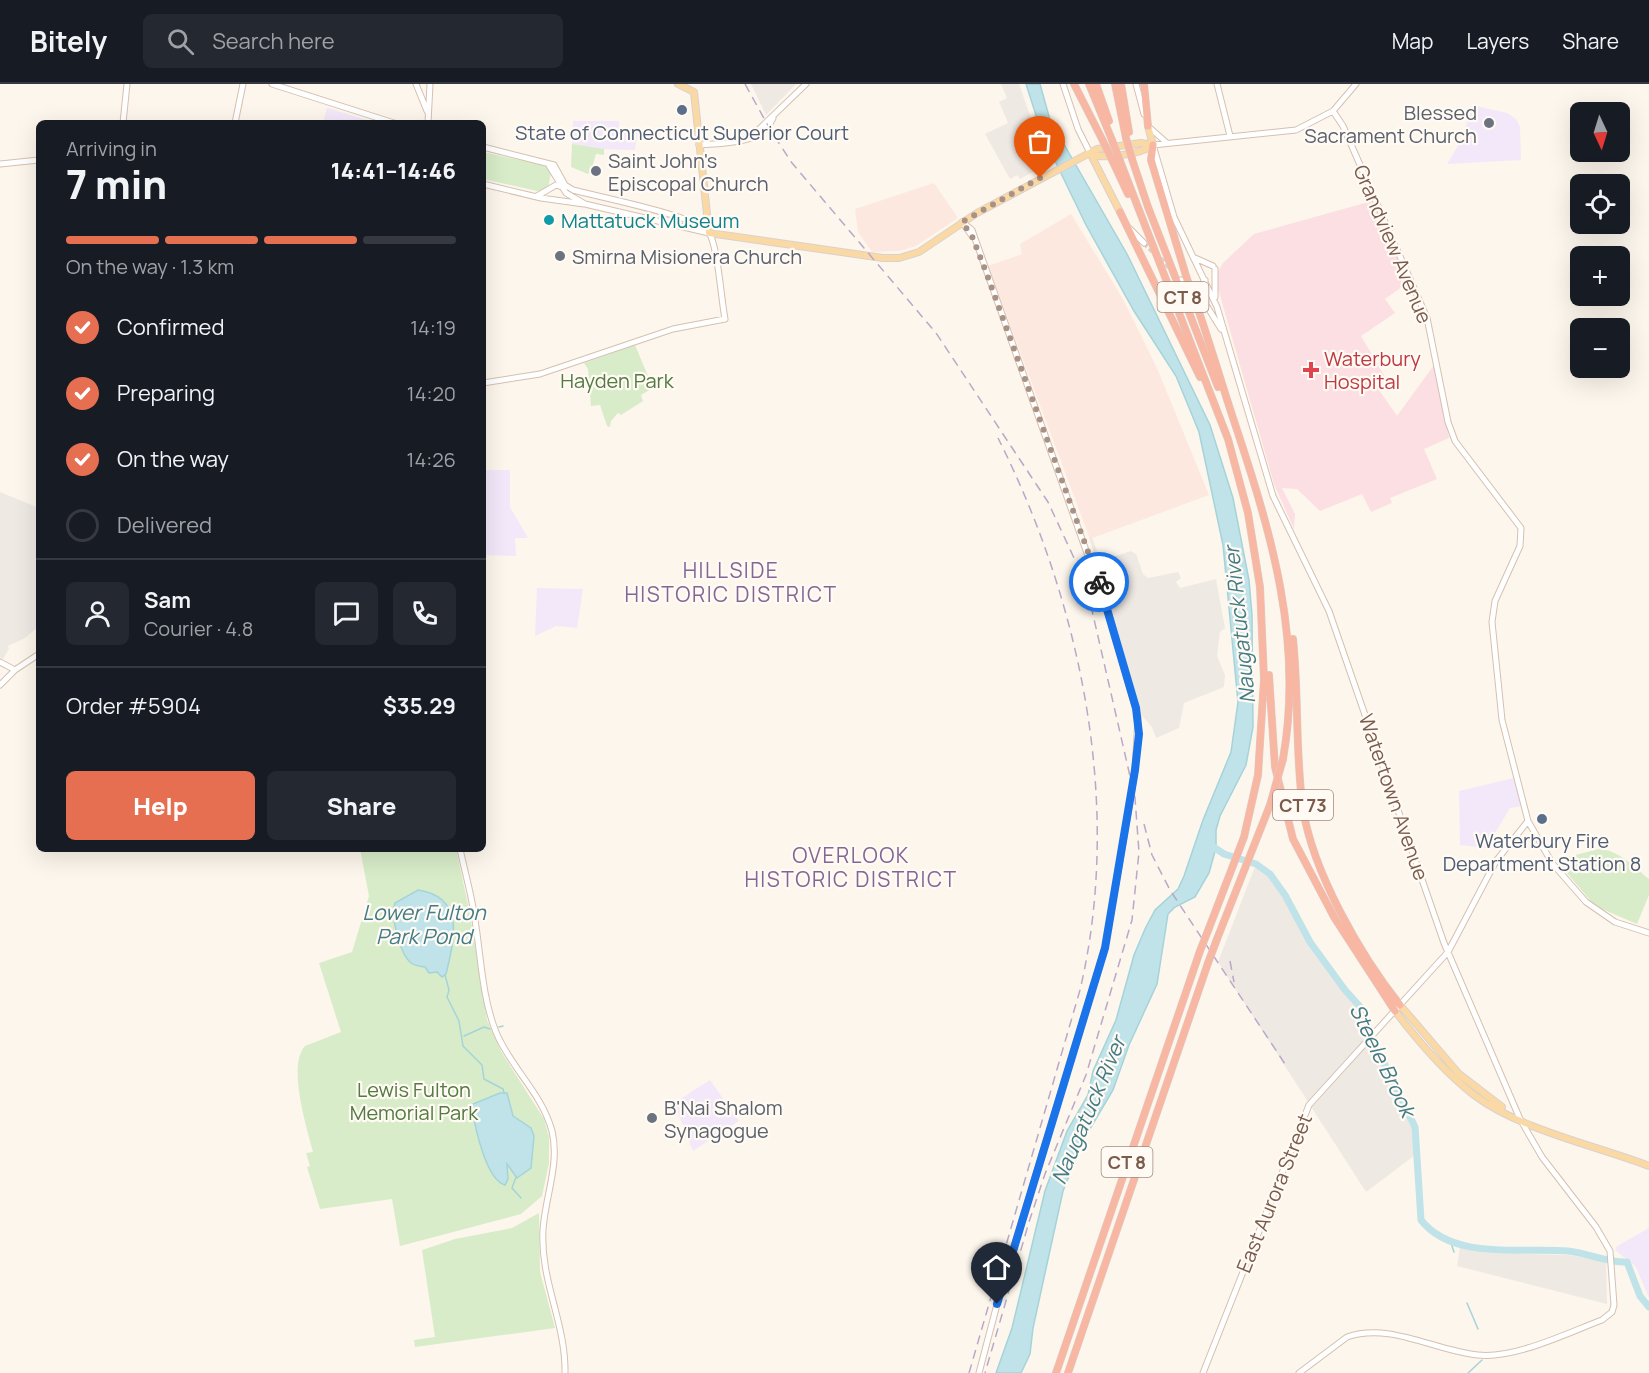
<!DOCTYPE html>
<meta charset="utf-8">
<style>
:root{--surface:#171b24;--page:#242831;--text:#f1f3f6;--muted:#9ea1a6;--line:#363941;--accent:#e76f51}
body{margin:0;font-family:Manrope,sans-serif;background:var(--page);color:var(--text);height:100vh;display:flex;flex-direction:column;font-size:22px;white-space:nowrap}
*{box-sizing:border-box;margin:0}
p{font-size:20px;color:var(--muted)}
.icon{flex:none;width:33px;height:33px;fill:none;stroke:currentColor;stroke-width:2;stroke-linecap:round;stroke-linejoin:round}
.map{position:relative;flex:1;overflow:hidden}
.drawer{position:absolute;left:36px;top:36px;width:450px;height:732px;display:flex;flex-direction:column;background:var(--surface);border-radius:9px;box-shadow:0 6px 24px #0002}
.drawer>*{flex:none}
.needle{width:39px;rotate:176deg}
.controls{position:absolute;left:1570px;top:18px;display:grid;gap:12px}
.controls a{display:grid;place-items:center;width:60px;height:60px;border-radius:9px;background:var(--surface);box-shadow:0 6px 24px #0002;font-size:30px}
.pin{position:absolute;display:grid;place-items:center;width:51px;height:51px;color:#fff;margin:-62px -26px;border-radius:50% 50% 50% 0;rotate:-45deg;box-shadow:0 0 6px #0007}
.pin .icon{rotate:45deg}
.courier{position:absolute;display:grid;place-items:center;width:60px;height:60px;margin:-30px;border:4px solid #1a73e8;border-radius:50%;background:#fff;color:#222;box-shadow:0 2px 8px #0007}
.summary em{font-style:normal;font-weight:800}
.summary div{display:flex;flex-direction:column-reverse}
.summary{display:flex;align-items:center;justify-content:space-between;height:102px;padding:0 30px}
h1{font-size:39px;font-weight:800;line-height:45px}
.bar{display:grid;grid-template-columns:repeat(4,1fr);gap:9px 6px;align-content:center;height:72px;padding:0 30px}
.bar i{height:8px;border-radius:4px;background:var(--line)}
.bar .on{background:var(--accent)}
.bar p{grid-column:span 4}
.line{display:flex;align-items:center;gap:15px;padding:0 30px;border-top:2px solid var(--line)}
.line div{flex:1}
.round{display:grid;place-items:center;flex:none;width:63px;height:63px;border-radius:9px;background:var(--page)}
ol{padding:0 30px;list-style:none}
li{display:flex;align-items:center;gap:18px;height:66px}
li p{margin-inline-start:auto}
li .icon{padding:6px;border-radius:50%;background:var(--accent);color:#fff;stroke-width:4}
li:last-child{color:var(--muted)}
li i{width:33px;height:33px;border:3px solid var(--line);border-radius:50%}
.action{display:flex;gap:12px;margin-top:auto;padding:12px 30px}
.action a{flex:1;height:69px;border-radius:9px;background:var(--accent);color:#fff;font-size:24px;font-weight:800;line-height:69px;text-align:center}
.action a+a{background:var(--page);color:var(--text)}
header{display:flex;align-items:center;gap:36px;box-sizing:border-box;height:84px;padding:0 30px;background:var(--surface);border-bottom:2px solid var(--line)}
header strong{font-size:28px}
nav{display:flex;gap:33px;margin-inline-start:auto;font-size:21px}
.search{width:420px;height:54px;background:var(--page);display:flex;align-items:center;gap:15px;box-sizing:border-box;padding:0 21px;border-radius:9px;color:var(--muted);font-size:22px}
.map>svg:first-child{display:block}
</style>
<header>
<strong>Bitely</strong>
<div class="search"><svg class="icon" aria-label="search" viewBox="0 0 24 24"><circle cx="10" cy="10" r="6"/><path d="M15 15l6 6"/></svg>Search here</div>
<nav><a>Map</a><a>Layers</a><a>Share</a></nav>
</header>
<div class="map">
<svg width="1649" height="1289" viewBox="0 0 1649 1289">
<rect width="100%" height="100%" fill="#fdf6ec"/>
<!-- commercial -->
<path fill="#fde8e0" d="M934,99L958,134L916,162L899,167L872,168L858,148L855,125Z
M1071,130L1123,215L1157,284L1209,411L1090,455L988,182L1022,170L1020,160Z"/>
<!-- industrial -->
<path fill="#efe9e4" d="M751,0H796L766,31Z
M1001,0H1019L1047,80L1020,95L1017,91L1010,95L985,50L1008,39L999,18L1007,14Z
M0,408L39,424V542L25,554L8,562L9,565L3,575L0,573Z
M1089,453L1092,454L1101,477L1131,467L1136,470L1143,490L1148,494L1178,488L1181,494L1176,498L1180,504L1216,495L1225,544L1220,548L1217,572L1225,591L1224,603L1184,619L1179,644L1156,654L1152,643L1142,632Z
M1256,780L1270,790L1285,811L1310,858L1344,906L1364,927L1371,952L1411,1029L1415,1043V1071L1366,1108L1218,878Z
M1460,1163L1520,1170L1568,1171L1606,1177L1607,1220L1457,1182Z"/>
<!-- education -->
<path fill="#f3e8fa" d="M1472,21L1507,29L1516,35L1520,43L1521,76L1447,80L1462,55Z
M327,24H328L376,39H323Z
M573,37H619V43L638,44L635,66L596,65L572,60Z
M483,386H510V423L528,454H515L516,472L483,471Z
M537,504L583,505L577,544L556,542L535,552Z
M1514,694L1522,722L1510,724L1486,764L1460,761L1459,707Z
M710,996L739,1037L693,1067L674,1019Z
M1649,1144V1214L1636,1183L1615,1166L1617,1162Z"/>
<!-- medical -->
<path fill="#fbdfe3" d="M1372,117L1409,198L1385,215L1395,229L1361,252L1387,296L1377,303L1397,332L1434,281L1449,354L1424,365L1437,395L1390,414L1392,419L1371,428L1362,410L1320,427L1297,405L1282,404L1295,430L1294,445L1274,400L1217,201V189L1223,179L1254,150Z"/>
<!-- green -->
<path fill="#d8ecc9" d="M572,60L604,65V71L596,70L591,87L588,90L571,83Z
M483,68L547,82L551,88L548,105L542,108L483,95Z
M635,261L653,304L641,311L643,317L621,331L618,329L611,337L610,343L607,342L600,321L591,322L588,285L584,279Z
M360,765H456L470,830L487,936L502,969L544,1035L549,1053V1079L542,1112L521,1130L400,1162L392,1115L320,1125L307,1083L310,1082L306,1069L313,1068C307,1045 287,981 305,962L341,948L319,879L352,868L369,812Z
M1599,765C1619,766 1634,783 1649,795V811L1637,840L1595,822L1556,776Z
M539,1129L540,1188L555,1244L415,1263L414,1256L435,1253L422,1166L455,1155L512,1144Z"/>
<!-- water -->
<path fill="#bfe3e8" stroke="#a5d3da" stroke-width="1.5" d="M1026,0H1040L1050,36L1127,170L1210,341L1233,414L1249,496L1252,531L1253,643L1246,681L1220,732L1216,746V764L1209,789L1195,813L1175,823L1168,830L1157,900L1129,961L1113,1006L1084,1055L1063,1107L1033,1244L1030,1270L1021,1289H996L1012,1244L1045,1107L1067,1047L1088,1011L1093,987L1116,936L1134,871L1145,845L1155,826L1178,805L1184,792L1203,736L1231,668L1238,618L1223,461L1199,348L1176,292L1134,227L1086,141L1042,50Z
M418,806C466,813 454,857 446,890L442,893L437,888L429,889L425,883C420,882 415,882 411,879C400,870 390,831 395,819Z
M500,1009H507L513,1032L531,1044L534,1052L531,1084L517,1094L507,1080L508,1095L505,1101C486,1096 475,1043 472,1024L473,1020Z"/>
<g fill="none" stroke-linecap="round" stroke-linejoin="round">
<!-- stream -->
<path stroke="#a5d3da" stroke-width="1.5" d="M445,891L449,906L447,913L459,937L463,962L482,981L484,995L503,1005L504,1009
M499,943L503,942
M464,952L484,943L490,945
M516,1093L512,1104L521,1114
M1451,1159L1454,1168
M1467,1219L1478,1245
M1468,1289L1482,1276"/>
<!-- river -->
<path stroke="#bfe3e8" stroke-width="7" d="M1209,760L1224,770L1256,780L1270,790L1285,811L1310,858L1345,906L1364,927L1371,952L1415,1043L1421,1136C1453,1177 1523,1163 1568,1167C1588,1169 1607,1179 1627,1178L1640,1212L1649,1223"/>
<!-- secondary-tunnel -->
<path stroke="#dcd0c4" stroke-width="5" stroke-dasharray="5 2.5" stroke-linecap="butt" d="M1144,159L1171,185"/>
<defs>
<path id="secondary" d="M272,0L394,39
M416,0L427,27
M1063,0L1078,45L1091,71
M1136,0L1144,30
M1217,0L1230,52
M1333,27L1343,42L1427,234L1448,338L1455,357L1521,444L1520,462L1495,517L1492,538L1502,636L1528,737L1552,779L1586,818L1615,838L1649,849
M123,39L127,0
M235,39L243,0
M428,39L430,0
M1150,44L1167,59
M753,51L806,0
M699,61C724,59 761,61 773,34
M483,63L554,81L565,101L573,106C595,112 700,133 709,148C718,164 721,214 725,235L673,245L540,290L483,299
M0,80L39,76
M548,80L566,109L585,120L709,149
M483,100L541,114L584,120
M537,112L556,101L562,103
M962,138L972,146L1109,531L1138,633L1135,686
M962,138L972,152
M1130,145L1144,159
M1195,174L1213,182
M1215,185V213
M1181,196L1208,224L1221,245
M1190,203L1199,204L1205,196
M0,578L15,586
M0,601L15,586L39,570
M460,765C465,789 472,812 475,836C481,873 482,913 496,948C510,983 542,1009 552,1047C560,1080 545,1113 543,1146C540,1197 566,1239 565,1289
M979,1289L1000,1209L1105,864L1131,712
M1203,1289L1309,1021L1448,868L1496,777L1528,737
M1299,1289L1347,1253C1390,1238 1435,1267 1478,1271C1515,1275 1567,1249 1602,1236L1612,1228L1614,1221L1610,1167L1596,1143L1542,1073L1520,1035L1444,859L1329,527L1273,412L1217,223L1174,133L1153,61L1296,46L1333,27L1356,0"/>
<path id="primary" d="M678,0L694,8L709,149L883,174H899L919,168L977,129L1097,65L1141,59L1153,61
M1148,42L1153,61
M1091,71L1120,128
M1091,71C1108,74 1139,71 1153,61
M1400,921L1459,990L1502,1023
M1395,927C1418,957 1443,987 1474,1011C1521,1046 1594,1061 1649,1082"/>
<path id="motorway" d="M1074,0L1103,57
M1089,0L1112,56
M1096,0L1109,37
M1115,0L1126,54
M1121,0L1129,48
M1144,0L1148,42
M1153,61L1151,76L1187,195
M1132,75L1148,123L1218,303
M1120,77L1228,355L1248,429L1260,503L1264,595L1258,691L1244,753L1209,844
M1113,78L1128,110
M1120,128L1200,293
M1193,211C1208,252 1220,295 1234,337C1271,448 1304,557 1283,675
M1293,555C1299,611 1295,669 1303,725C1313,788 1360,871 1400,921
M1269,591L1275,683L1293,755L1334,833L1395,927
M1217,855L1270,721
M1056,1289L1200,867
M1068,1289L1208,879"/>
</defs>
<!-- secondary casing -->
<use href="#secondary" stroke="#d6c0b0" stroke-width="7"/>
<!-- primary casing -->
<use href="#primary" stroke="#dad1cd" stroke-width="8"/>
<!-- motorway casing -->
<use href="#motorway" stroke="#dad1cd" stroke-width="8"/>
<!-- secondary -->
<use href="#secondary" stroke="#fff" stroke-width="5"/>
<!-- primary -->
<use href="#primary" stroke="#fbd9a5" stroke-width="6"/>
<!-- motorway -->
<use href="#motorway" stroke="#f7b7a3" stroke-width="7"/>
<!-- rail -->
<path stroke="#b9a8c9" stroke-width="1.5" stroke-dasharray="9 6" stroke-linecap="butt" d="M745,0L771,47L792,79L936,249L1048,418L1081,489L1091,522L1135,714L1139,768L1132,836L1086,991L1045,1090L1029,1138L985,1289
M1144,740L1152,771L1170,806L1285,980
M1230,877L1234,898
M969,1289L1080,906C1123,723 1082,521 998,354"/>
<defs>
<path id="secondary-bridge" d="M1131,712L1135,686"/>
<path id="motorway-bridge" d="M1126,54L1132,75
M1112,56L1120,77
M1103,57L1113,78
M1187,195L1193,211
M1270,721L1283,675
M1200,867L1209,844
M1208,879L1217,855"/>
</defs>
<!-- secondary-bridge casing -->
<use href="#secondary-bridge" stroke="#d6c0b0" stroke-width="7" stroke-linecap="butt"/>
<!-- motorway-bridge casing -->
<use href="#motorway-bridge" stroke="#dad1cd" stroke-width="8" stroke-linecap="butt"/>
<!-- secondary-bridge -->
<use href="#secondary-bridge" stroke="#fff" stroke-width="5"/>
<!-- motorway-bridge -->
<use href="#motorway-bridge" stroke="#f7b7a3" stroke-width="7"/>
</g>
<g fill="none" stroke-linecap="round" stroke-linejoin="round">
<!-- done -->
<path stroke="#a89285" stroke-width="6" stroke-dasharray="0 10.8" d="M1040,94L962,138L972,152L986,188L1099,498"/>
<!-- route -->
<path stroke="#1a73e8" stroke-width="8" d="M997,1220L1105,864L1135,686L1139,650L1136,624L1099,498"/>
</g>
<!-- markers -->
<g fill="#5c6f8a" stroke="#fffaf3" stroke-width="2">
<circle cx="682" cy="26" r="6"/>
<circle cx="1542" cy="735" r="6"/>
</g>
<g fill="#6b7280" stroke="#fffaf3" stroke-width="2">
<circle cx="1489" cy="39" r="6"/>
<circle cx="596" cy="87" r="6"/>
<circle cx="560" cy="172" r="6"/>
<circle cx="652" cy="1034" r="6"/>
</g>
<circle fill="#0f9aa8" stroke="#fffaf3" stroke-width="2" cx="549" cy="136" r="6"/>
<path fill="#e0444e" stroke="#fffaf3" stroke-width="2" d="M1308 277h6v6h6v6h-6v6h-6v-6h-6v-6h6z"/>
<g text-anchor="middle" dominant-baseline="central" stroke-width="4.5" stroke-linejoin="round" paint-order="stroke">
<!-- shield labels -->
<g fill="#fffaf3" stroke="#a28b7f" stroke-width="1.5">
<rect x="1157.5" y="198" width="51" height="30" rx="4.5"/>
<rect x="1273" y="706" width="60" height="30" rx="4.5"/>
<rect x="1101.5" y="1063" width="51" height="30" rx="4.5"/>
</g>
<g font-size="18" font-weight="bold" fill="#7a5c4d">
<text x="1183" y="213">CT 8</text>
<text x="1303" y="721">CT 73</text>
<text x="1127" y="1078">CT 8</text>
</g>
<!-- worship labels -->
<g font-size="20" fill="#5b616d" stroke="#fffaf3" text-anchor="start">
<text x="1477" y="28" text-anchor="end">Blessed<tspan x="1477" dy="23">Sacrament Church</tspan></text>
<text x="608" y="76">Saint John's<tspan x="608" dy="23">Episcopal Church</tspan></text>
<text x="572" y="172">Smirna Misionera Church</text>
<text x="664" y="1023">B'Nai Shalom<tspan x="664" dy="23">Synagogue</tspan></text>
</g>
<!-- service labels -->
<g font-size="20" fill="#4e5e75" stroke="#fffaf3">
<text x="682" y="48">State of Connecticut Superior Court</text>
<text x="1542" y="756">Waterbury Fire<tspan x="1542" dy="23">Department Station 8</tspan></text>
</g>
<!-- culture labels -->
<g font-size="20" fill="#0d838f" stroke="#fffaf3" text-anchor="start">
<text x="561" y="136">Mattatuck Museum</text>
</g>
<!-- street labels -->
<g font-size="20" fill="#7a5c4d" stroke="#fffaf3">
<text transform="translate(1393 160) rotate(67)">Grandview Avenue</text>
<text transform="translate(1394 713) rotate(71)">Watertown Avenue</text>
<text transform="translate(1274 1109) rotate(-68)">East Aurora Street</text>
</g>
<!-- health labels -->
<g font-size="20" fill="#be3a42" stroke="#fffaf3" text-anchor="start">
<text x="1324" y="274">Waterbury<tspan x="1324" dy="23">Hospital</tspan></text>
</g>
<!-- park labels -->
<g font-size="20" fill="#537a41" stroke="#fffaf3">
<text x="617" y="296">Hayden Park</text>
<text x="414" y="1005">Lewis Fulton<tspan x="414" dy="23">Memorial Park</tspan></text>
</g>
<!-- neighbourhood labels -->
<g font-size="21" letter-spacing="1.5" fill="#846695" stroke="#fffaf3">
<text x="731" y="486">HILLSIDE<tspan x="731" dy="24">HISTORIC DISTRICT</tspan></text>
<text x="851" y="771">OVERLOOK<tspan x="851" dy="24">HISTORIC DISTRICT</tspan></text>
</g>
<!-- water labels -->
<g font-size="21" font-style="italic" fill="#437c86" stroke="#fffaf3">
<text transform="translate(1239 541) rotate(-96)">Naugatuck River</text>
<text x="424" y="828">Lower Fulton<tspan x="424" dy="24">Park Pond</tspan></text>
<text transform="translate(1383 976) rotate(64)">Steele Brook</text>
<text transform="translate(1088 1026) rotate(-67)">Naugatuck River</text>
</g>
</g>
</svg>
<div class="controls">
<a><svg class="needle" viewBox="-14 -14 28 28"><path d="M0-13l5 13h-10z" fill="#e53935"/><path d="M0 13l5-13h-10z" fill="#9ea1a6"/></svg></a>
<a><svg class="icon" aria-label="locate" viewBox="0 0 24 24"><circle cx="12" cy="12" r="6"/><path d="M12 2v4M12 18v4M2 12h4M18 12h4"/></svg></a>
<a>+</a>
<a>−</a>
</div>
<div class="pin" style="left:1040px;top:94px;background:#ea580c"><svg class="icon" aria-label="bag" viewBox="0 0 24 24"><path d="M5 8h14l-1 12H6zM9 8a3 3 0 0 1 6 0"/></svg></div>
<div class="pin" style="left:997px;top:1220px;background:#1f2937"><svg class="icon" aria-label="home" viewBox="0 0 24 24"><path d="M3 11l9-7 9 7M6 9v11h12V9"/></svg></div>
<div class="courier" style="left:1099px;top:498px"><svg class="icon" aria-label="bike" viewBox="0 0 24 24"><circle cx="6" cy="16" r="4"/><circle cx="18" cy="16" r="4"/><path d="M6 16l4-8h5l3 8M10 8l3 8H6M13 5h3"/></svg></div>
<section class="drawer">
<div class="summary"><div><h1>7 min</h1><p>Arriving in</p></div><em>14:41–14:46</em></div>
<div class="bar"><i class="on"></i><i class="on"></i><i class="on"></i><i></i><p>On the way · 1.3 km</p></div>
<ol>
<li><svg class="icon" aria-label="check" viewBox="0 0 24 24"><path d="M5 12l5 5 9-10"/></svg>Confirmed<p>14:19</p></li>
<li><svg class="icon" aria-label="check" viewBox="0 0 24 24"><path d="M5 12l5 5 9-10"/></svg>Preparing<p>14:20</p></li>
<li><svg class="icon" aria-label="check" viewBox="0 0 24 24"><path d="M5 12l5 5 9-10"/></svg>On the way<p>14:26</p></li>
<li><i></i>Delivered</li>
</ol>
<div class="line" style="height:108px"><a class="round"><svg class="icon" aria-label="person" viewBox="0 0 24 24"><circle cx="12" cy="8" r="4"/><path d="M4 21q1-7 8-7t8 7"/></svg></a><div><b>Sam</b><p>Courier · 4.8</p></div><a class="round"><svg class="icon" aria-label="chat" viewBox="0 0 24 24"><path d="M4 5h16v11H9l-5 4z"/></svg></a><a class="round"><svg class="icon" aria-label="phone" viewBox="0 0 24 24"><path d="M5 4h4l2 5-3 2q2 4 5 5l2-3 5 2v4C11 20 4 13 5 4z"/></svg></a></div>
<div class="line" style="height:78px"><div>Order #5904</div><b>$35.29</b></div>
<div class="action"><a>Help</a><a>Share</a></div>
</section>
</div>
